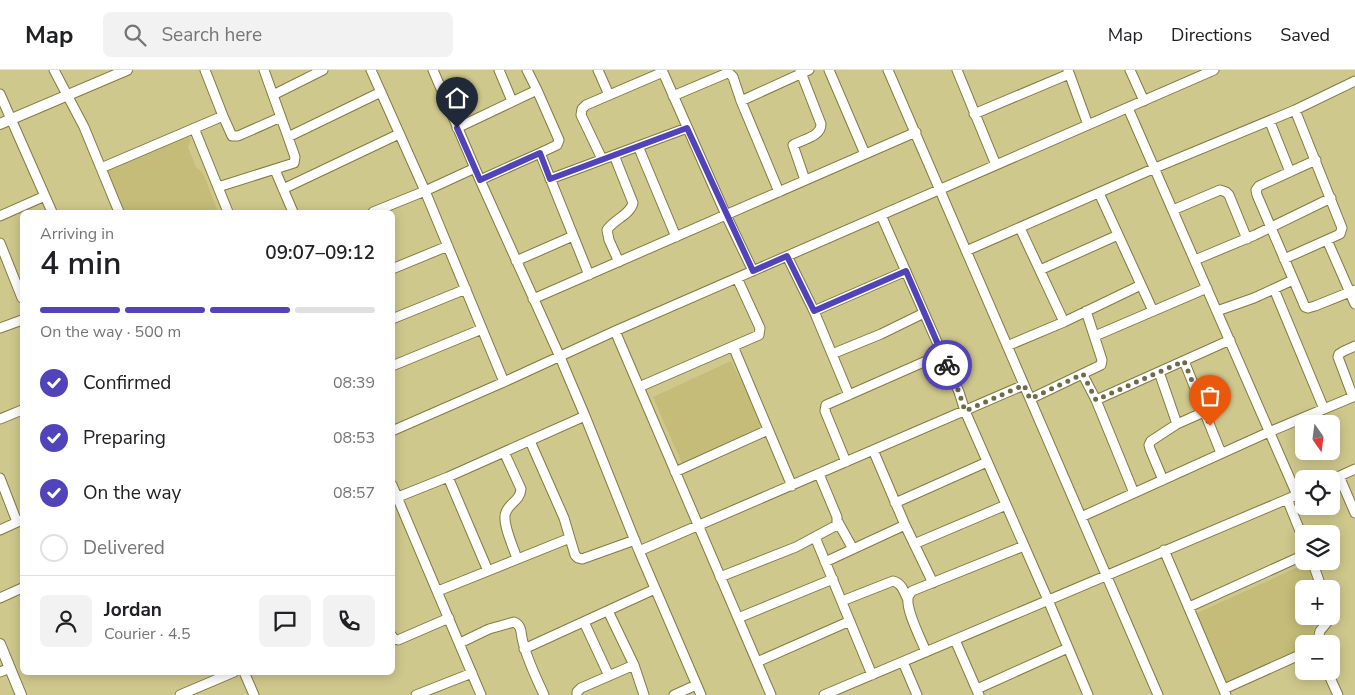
<!DOCTYPE html>
<meta charset="utf-8">
<style>
:root{--surface:#fff;--page:#f2f2f2;--text:#202124;--muted:#757577;--line:#e0e0e0;--accent:#5143ba}
body{margin:0;font-family:"Nunito Sans",sans-serif;background:var(--page);color:var(--text);height:100vh;display:flex;flex-direction:column;font-size:19px;white-space:nowrap}
*{box-sizing:border-box;margin:0}
p{font-size:16px;color:var(--muted)}
.icon{flex:none;width:28px;height:28px;fill:none;stroke:currentColor;stroke-width:2;stroke-linecap:round;stroke-linejoin:round}
.map{position:relative;flex:1;overflow:hidden}
.details{position:absolute;left:20px;top:140px;width:375px;height:465px;display:flex;flex-direction:column;background:var(--surface);border-radius:8px;box-shadow:0 2px 12px #0003}
.details>*{flex:none}
.needle{width:32px;rotate:166deg}
.tools{position:absolute;left:1295px;top:345px;display:grid;gap:10px}
.tools a{display:grid;place-items:center;width:45px;height:45px;border-radius:8px;background:var(--surface);box-shadow:0 2px 12px #0003;font-size:25px}
.pin{position:absolute;display:grid;place-items:center;width:42px;height:42px;color:#fff;margin:-51px -21px;border-radius:50% 50% 50% 0;rotate:-45deg;box-shadow:0 0 5px #0007}
.pin .icon{rotate:45deg}
.courier{position:absolute;display:grid;place-items:center;width:50px;height:50px;margin:-25px;border:4px solid #5143ba;border-radius:50%;background:#fff;color:#222;box-shadow:0 1px 6px #0007}
.headline em{font-style:normal;font-weight:600}
.headline div{display:flex;flex-direction:column-reverse}
.headline{display:flex;align-items:center;justify-content:space-between;height:85px;padding:0 20px}
h1{font-size:32px;font-weight:600;line-height:38px}
.bar{display:grid;grid-template-columns:repeat(4,1fr);gap:8px 5px;align-content:center;height:60px;padding:0 20px}
.bar i{height:6px;border-radius:4px;background:var(--line)}
.bar .active{background:var(--accent)}
.bar p{grid-column:span 4}
.line{display:flex;align-items:center;gap:12px;padding:0 20px;border-top:1px solid var(--line)}
.line div{flex:1}
.round{display:grid;place-items:center;flex:none;width:52px;height:52px;border-radius:8px;background:var(--page)}
ol{padding:0 20px;list-style:none}
li{display:flex;align-items:center;gap:15px;height:55px}
li p{margin-inline-start:auto}
li .icon{padding:5px;border-radius:50%;background:var(--accent);color:#fff;stroke-width:4}
li:last-child{color:var(--muted)}
li i{width:28px;height:28px;border:2px solid var(--line);border-radius:50%}
header{display:flex;align-items:center;gap:30px;box-sizing:border-box;height:70px;padding:0 25px;background:var(--surface);border-bottom:1px solid var(--line)}
header strong{font-size:24px}
nav{display:flex;gap:28px;margin-inline-start:auto;font-size:18px}
.search{width:350px;height:45px;background:var(--page);display:flex;align-items:center;gap:12px;box-sizing:border-box;padding:0 18px;border-radius:8px;color:var(--muted);font-size:19px}
.map>svg:first-child{display:block}
</style>
<header>
<strong>Map</strong>
<div class="search"><svg class="icon" aria-label="search" viewBox="0 0 24 24"><circle cx="10" cy="10" r="6"/><path d="M15 15l6 6"/></svg>Search here</div>
<nav><a>Map</a><a>Directions</a><a>Saved</a></nav>
</header>
<div class="map">
<svg width="1355" height="625" viewBox="0 0 1355 625">
<rect width="100%" height="100%" fill="#cfc88d"/>
<!-- built -->
<path fill="#c4bc78" d="M187,63L191,70L188,77L196,97L203,103L217,139L208,142H121L103,99Z
M731,291L766,360L683,396L653,327Z
M1307,493L1317,519H1304V546H1327L1328,548L1314,557L1311,574H1304V581L1226,617L1195,544Z"/>
<g fill="none" stroke-linecap="round" stroke-linejoin="round">
<defs>
<path id="minor" d="M54,0L84,57L119,142
M205,0L223,46L232,66H238L281,47
M264,0L288,67
M371,0L425,121L504,312
M433,0L480,110L560,287L585,346L639,481L701,625
M499,0L512,31
M527,0L537,20
M598,0L609,25
M662,0L726,145L753,201
M800,0L821,54C821,67 803,69 793,75L805,110
M829,0L865,84
M888,0L1158,625
M957,0L996,95
M1068,0L1088,55
M1130,0L1144,31
M0,24L52,142
M273,25L323,0
M673,26L725,4L729,3L733,7L741,31
M1128,38L1297,425
M1295,40L1355,11
M974,44L1069,4
M1270,52L1290,102
M194,58L228,142
M457,58L537,20L559,70L557,75L540,83
M638,76L676,167
M614,85L633,133C630,145 614,149 607,160L609,170L619,192
M602,89L581,45L582,39L586,35L663,2
M1316,90L1259,116L1256,120L1257,125L1305,237L1308,238L1315,236L1355,220
M101,98L223,46
M275,100L293,142
M550,109L687,58
M480,110L540,83L589,205
M218,117L294,93L295,87L288,67L381,22
M283,119L399,64
M779,122L741,31L809,0
M1099,123L1153,241
M1173,140L1220,120L1226,122L1229,125L1247,169
M373,142L425,121L475,98
M881,145L959,322L965,341L1048,530L1088,625
M0,146L45,126
M1020,158L1064,252
M1327,170L1355,234
M0,173L22,228
M966,181L1155,98L1295,40L1340,153L1342,158L1340,164L1284,189
M787,186L814,241L849,325
M1195,190L1255,165L1331,128
M516,191L573,166
M392,199L448,176
M1040,200L1118,165
M1274,219L1324,339
M533,229L916,62
M814,241L906,201
M1217,241L1254,228L1293,210
M392,249L466,219
M0,258L22,250
M615,261L771,625
M1095,266L1207,218
M733,276L792,416
M1007,276L1064,252L1141,215
M832,284L881,264L924,243
M1184,291L1221,383
M392,296L482,259
M1159,302L1177,354
M1083,305L1096,330L1134,423
M639,317L759,265L760,258L737,208
M1353,327L1338,287L1339,284L1344,281L1355,276
M1030,329L1101,295L1102,290L1086,241
M1096,330L1230,270
M0,349L22,340
M392,361L504,312L615,261L1214,0
M530,371L564,448L575,485L578,488L582,489L635,470
M873,380L905,455L933,513
M504,382L521,419C520,431 510,432 506,442C501,452 514,478 517,489
M846,392L825,341L826,335L942,284
M675,402L768,360
M1339,406L1355,443
M448,407L488,501
M0,408L17,452
M1163,410L1150,379L1149,375L1151,371L1177,354L1204,342
M1331,410L1355,399
M392,415L481,625
M393,429L448,407L585,346
M1287,429L1304,471
M895,433L987,392
M1081,447L1269,362L1355,326
M838,452L853,479
M0,460L22,450
M815,467L872,605
M914,474L1006,435
M1164,480L1226,625
M639,481L1024,315
M1312,491L1322,519
M825,492L905,455
M720,507L796,477L837,455V447L819,404
M438,521L570,468
M0,528L22,518
M842,531L893,511C902,513 904,522 908,530
M1189,537L1304,485
M608,541L634,595L644,625
M738,548L833,509
M584,552L609,606
M392,566L394,569L398,570L449,548
M955,570L979,625
M460,573L489,559L514,552C521,555 521,561 522,568C526,588 536,607 544,625
M1317,574L1320,561L1329,550L1331,546
M524,579L655,519
M926,582C921,569 906,541 908,528C909,524 910,524 912,521L1024,476
M757,592L850,551
M903,592L917,625
M1327,601L1338,625
M0,602L10,598
M244,602L254,625
M977,619L1068,578
M1224,619L1304,583
M180,625L234,602
M416,625L472,603
M577,625V622L581,618L634,595
M674,625L696,615
M824,625L1304,422"/>
<path id="tertiary" d="M0,54L127,0
M0,574L21,625"/>
</defs>
<!-- minor casing -->
<use href="#minor" stroke="#827b41" stroke-width="11"/>
<!-- tertiary casing -->
<use href="#tertiary" stroke="#827b41" stroke-width="12"/>
<!-- minor -->
<use href="#minor" stroke="#fff" stroke-width="9"/>
<!-- tertiary -->
<use href="#tertiary" stroke="#fff" stroke-width="10"/>
</g>
<g fill="none" stroke-linecap="round" stroke-linejoin="round">
<!-- done -->
<path stroke="#6f6b47" stroke-width="5" stroke-dasharray="0 9" d="M947,295L959,322L965,341L1024,315L1030,329L1083,304L1096,330L1184,291L1210,356"/>
<!-- route -->
<path stroke="#5143ba" stroke-width="6" d="M457,58L480,110L540,83L550,109L687,58L753,201L787,186L814,241L906,201L947,295"/>
</g>
</svg>
<div class="tools">
<a><svg class="needle" viewBox="-14 -14 28 28"><path d="M0-13l5 13h-10z" fill="#e53935"/><path d="M0 13l5-13h-10z" fill="#757577"/></svg></a>
<a><svg class="icon" aria-label="locate" viewBox="0 0 24 24"><circle cx="12" cy="12" r="6"/><path d="M12 2v4M12 18v4M2 12h4M18 12h4"/></svg></a>
<a><svg class="icon" aria-label="layers" viewBox="0 0 24 24"><path d="M12 4l9 5-9 5-9-5zM3 14l9 5 9-5"/></svg></a>
<a>+</a>
<a>−</a>
</div>
<div class="pin" style="left:1210px;top:356px;background:#ea580c"><svg class="icon" aria-label="bag" viewBox="0 0 24 24"><path d="M5 8h14l-1 12H6zM9 8a3 3 0 0 1 6 0"/></svg></div>
<div class="pin" style="left:457px;top:58px;background:#1f2937"><svg class="icon" aria-label="home" viewBox="0 0 24 24"><path d="M3 11l9-7 9 7M6 9v11h12V9"/></svg></div>
<div class="courier" style="left:947px;top:295px"><svg class="icon" aria-label="bike" viewBox="0 0 24 24"><circle cx="6" cy="16" r="4"/><circle cx="18" cy="16" r="4"/><path d="M6 16l4-8h5l3 8M10 8l3 8H6M13 5h3"/></svg></div>
<section class="details">
<div class="headline"><div><h1>4 min</h1><p>Arriving in</p></div><em>09:07–09:12</em></div>
<div class="bar"><i class="active"></i><i class="active"></i><i class="active"></i><i></i><p>On the way · 500 m</p></div>
<ol>
<li><svg class="icon" aria-label="check" viewBox="0 0 24 24"><path d="M5 12l5 5 9-10"/></svg>Confirmed<p>08:39</p></li>
<li><svg class="icon" aria-label="check" viewBox="0 0 24 24"><path d="M5 12l5 5 9-10"/></svg>Preparing<p>08:53</p></li>
<li><svg class="icon" aria-label="check" viewBox="0 0 24 24"><path d="M5 12l5 5 9-10"/></svg>On the way<p>08:57</p></li>
<li><i></i>Delivered</li>
</ol>
<div class="line" style="height:90px"><a class="round"><svg class="icon" aria-label="person" viewBox="0 0 24 24"><circle cx="12" cy="8" r="4"/><path d="M4 21q1-7 8-7t8 7"/></svg></a><div><b>Jordan</b><p>Courier · 4.5</p></div><a class="round"><svg class="icon" aria-label="chat" viewBox="0 0 24 24"><path d="M4 5h16v11H9l-5 4z"/></svg></a><a class="round"><svg class="icon" aria-label="phone" viewBox="0 0 24 24"><path d="M5 4h4l2 5-3 2q2 4 5 5l2-3 5 2v4C11 20 4 13 5 4z"/></svg></a></div>
</section>
</div>
